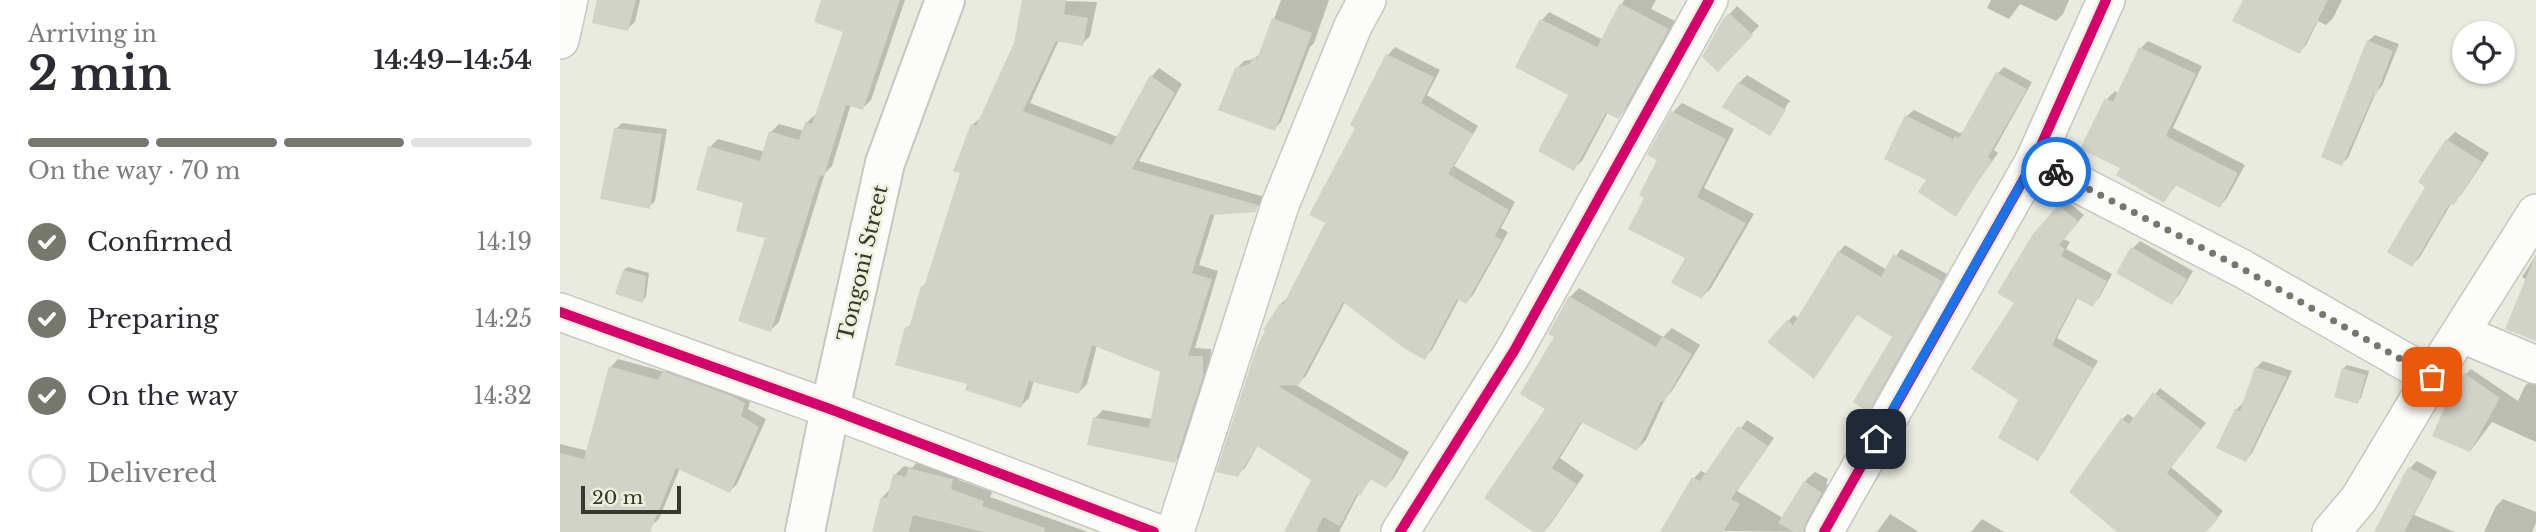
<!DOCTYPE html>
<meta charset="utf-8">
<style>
:root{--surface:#fff;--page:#f2f2f3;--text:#2b2b33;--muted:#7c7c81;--line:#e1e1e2;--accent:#76776d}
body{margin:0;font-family:"Libre Baskerville",serif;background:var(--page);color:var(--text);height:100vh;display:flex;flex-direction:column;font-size:26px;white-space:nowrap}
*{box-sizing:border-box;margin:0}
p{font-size:23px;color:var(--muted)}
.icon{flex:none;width:38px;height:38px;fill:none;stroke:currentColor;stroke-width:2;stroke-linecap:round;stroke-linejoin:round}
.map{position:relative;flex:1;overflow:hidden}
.side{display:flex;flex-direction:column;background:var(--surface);width:560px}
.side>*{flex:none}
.controls{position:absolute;left:1892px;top:21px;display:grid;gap:14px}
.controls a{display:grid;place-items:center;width:63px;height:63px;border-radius:50%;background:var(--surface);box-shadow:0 2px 5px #0004;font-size:35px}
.scale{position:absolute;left:21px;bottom:18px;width:100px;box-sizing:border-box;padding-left:7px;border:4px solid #37382f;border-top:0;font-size:19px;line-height:24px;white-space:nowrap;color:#37382f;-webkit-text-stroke:5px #eef0da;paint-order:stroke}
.pin{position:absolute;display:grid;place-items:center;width:60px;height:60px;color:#fff;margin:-30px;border-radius:14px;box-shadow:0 4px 10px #0006}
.courier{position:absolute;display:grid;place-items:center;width:70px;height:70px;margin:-35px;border:5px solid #1a73e8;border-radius:50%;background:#fff;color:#222;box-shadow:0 2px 9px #0007}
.headline em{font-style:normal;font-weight:700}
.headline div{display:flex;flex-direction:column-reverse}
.headline{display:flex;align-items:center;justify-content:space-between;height:119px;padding:0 28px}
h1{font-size:46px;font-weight:700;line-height:52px}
.bar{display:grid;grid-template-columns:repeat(4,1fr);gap:10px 7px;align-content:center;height:84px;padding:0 28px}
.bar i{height:9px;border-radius:5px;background:var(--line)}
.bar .current{background:var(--accent)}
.bar p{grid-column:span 4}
ol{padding:0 28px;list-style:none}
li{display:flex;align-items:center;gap:21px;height:77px}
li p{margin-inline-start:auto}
li .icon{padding:7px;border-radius:50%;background:var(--accent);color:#fff;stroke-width:4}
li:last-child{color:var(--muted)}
li i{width:38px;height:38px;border:4px solid var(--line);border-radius:50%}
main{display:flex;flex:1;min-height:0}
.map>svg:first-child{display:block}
</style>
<main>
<section class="side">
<div class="headline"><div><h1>2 min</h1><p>Arriving in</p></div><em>14:49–14:54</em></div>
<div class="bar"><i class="current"></i><i class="current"></i><i class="current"></i><i></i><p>On the way · 70 m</p></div>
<ol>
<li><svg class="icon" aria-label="check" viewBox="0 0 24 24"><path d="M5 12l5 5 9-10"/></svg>Confirmed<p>14:19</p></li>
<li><svg class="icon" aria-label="check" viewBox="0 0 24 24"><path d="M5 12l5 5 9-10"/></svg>Preparing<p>14:25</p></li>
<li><svg class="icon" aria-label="check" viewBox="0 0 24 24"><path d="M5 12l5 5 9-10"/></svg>On the way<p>14:32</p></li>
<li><i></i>Delivered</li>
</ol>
</section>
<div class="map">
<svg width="1976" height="532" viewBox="0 0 1976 532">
<rect width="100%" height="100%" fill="#eaebdf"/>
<!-- shadow -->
<path fill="#0003" d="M39,0H80L75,22L67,29Z
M263,0H345L311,100L303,108L291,104L272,166L265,173L219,322L211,330L207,237L150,147L158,139L205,152L211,132L219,124L244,131L246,123L255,115L257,116L285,31Z
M463,0L537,2L530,36L522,44L499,40L470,103L558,137L592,76L599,68L622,84L579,161L705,197L695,210L655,213L639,265L658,271L635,348L651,349L650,368L623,453L615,461L535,418L543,410L592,419L602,371L537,345L527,384L519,392L474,380L469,398L461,406L409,383L347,328L352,323L362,287L368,282L402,172L412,125L422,117L455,44Z
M721,0H769L754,43L750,47L721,122L714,129L676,69L684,61L694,59L702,52Z
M1064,0H1096L1091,9L1115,21L1066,109L1059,116L1048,112L1022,161L1014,168L1011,94L982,20L989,12L1043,40Z
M1431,0H1509L1503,14L1496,21L1460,4L1449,19L1427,8Z
M1685,0H1782L1773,18L1766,25L1758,21L1746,45L1740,52Z
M1177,6L1199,26L1158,69L1164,20Z
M1815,35L1839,44L1822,86L1816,92L1788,158L1781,164L1808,41Z
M1588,41L1642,66L1613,128L1685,165L1667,198L1660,206L1617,184L1604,201L1562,167L1523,148L1547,99L1555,91L1558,93L1581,48Z
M835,47L880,70L867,95L918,126L894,166L955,202L941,228L948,232L913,295L906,302L899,299L872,350L865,357L785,302L746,376L736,385L849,452L833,479L826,486L812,478L799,493L779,532H726L754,479L698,445L685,468L677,475L721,304L729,296L767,223L798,127L792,125L828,55Z
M1444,67L1472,82L1434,150L1438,153L1395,214L1368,179L1347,116L1354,110L1400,133L1405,131L1438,73Z
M1187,75L1232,102H1229L1213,127H1216L1210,134L1179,83Z
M1122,103L1174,129L1144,188L1194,214L1151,288L1142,297L1127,257L1086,197L1099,159L1090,154L1113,112Z
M62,123L107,129L95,201L89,207L56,129Z
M1895,132L1929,153L1901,195L1892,202L1860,257L1852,265L1867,186L1860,182L1887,140Z
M1506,200L1524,215L1503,239L1510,242L1506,249L1552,274L1539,298L1532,304L1518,297L1497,338L1538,361L1483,453L1477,459L1460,399L1456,303L1475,235Z
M1580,241L1633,271L1619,295L1611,303L1572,249Z
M1285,245L1327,270L1341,249L1387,274L1314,403L1308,410L1335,337L1298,313L1260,370L1228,321L1234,315L1239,319L1279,252Z
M1976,255V339L1967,280L1962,277Z
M68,267L89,273L86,297L82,301L64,270Z
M1019,288L1103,337L1112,328L1140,345L1112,391L1106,397L1086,440L1077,449L1023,421L1000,458L1024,475L989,526L983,532H976L996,337L990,333L1010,297Z
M58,359L105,372L112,365L192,395L188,409L206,419L177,484L170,491L120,468L99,519L91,526L38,532H0V444L28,451L51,367Z
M1703,361L1732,371L1692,453L1686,460L1676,410L1683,403L1696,368Z
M1787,365L1809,371L1801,398L1797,402L1783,369Z
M1911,369L1958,401L1965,386L1971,380L1976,383V442L1932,422L1911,450L1905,375Z
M1600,388L1646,423L1611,467L1663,511L1645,532H1560L1562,419L1568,414L1575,419Z
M1187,420L1214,438L1177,491L1223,518L1247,479L1255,472L1268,479L1266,484L1268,485L1252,513L1250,529L1247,532L1103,530L1134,478L1141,471L1147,474Z
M359,460L401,470L399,480L432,492L430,497L528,532H327L322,498L331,488L335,475L344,466L352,468Z
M1857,461L1877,472L1854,515L1895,532H1816L1850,468Z
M1943,499L1976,512V523L1972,532H1924L1936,506Z
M1330,514L1359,532H1317Z
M1422,519L1444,532H1411Z"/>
<!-- building -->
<path fill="#d1d2c8" d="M37,0H76L68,31L32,23Z
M261,0H340L303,110L286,105L264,176L260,175L211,332L178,321L205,238L176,231L183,203L136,190L148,146L200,161L209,131L239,140L245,122L252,124L283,32L254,22Z
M462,0H506L504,14L528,18L523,46L496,41L463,111L552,145L590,75L615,93L572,169L698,205L696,212L650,215L632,273L652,279L628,356H643V377L615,463L527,445L533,417L589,428L600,372L532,345L519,394L469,381L461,408L405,390L407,384L335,365L345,327L349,328L361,286L364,287L400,173L393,171L411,124L416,126L454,43Z
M1683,0H1768L1740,54L1672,21Z
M1060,3L1109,29L1059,119L1046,113L1014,171L978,151L1008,95L955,67L980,19L1037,47Z
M1169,13L1193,35L1158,72L1142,57L1163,19Z
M712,18L752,33L715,131L658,110L675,68L690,64L693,57L697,59Z
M1807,40L1833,51L1816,95L1814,94L1782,166L1761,157Z
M1579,47L1636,74L1606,136L1678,173L1660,208L1615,185L1604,203L1556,175L1560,168L1520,149L1545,98L1553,102Z
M826,54L874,77L861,103L913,134L888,174L949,210L935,236L942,240L906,304L897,299L865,360L845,349L783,302L739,385L718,386L843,460L826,488L810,479L800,496L797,494L780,526L763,517L756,532H724L751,480L697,446L678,477L656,472L696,349L705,331L703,330L720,303L723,305L765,223L749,215L795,128L790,125Z
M1436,72L1467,89L1428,157L1432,160L1396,217L1358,192L1366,180L1324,159L1345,115L1393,139L1395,136L1399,138Z
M1178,82L1226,110L1210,136L1162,107Z
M1111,111L1166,139L1137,197L1186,223L1142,299L1111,283L1125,258L1068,229L1084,198L1079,195L1097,160L1087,155Z
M54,128L102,134L90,209L40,199Z
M1886,139L1922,162L1894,205L1890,203L1852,267L1827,252L1865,187L1858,182Z
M1498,205L1519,222L1499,245L1505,249L1501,256L1547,281L1533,307L1516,298L1492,345L1533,368L1478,461L1438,438L1458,400L1411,369L1454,303L1437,293L1473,234Z
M1571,247L1627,279L1612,305L1556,273Z
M1278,251L1321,277L1333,254L1382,281L1308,412L1293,402L1332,337L1297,315L1254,379L1207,342L1227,320L1233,325Z
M1975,256H1976V341L1945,329Z
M63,270L86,276L83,303L55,294Z
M1009,296L1096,347L1102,336L1132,354L1104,402L1101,401L1077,451L1021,422L992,468L1017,484L984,532H973L924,498L985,409L960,394L994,337L988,334Z
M49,366L98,380L103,371L172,396L185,403L181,416L199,427L170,493L116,468L90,532H0V453L24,459Z
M1695,367L1727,377L1686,462L1656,448L1675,409L1680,411Z
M1782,368L1806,375L1798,404L1774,397Z
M1904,373L1940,398L1910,452L1872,436L1892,391Z
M1593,392L1641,429L1607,473L1659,518L1646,532H1557L1509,492L1561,418L1569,424Z
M1178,426L1208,446L1171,499L1180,504L1163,532H1100L1132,477L1140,481Z
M1848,467L1872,480L1844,532H1814Z
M348,468L393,479L391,489L424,501L422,506L485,528L484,532H423L353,515L349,532H312L321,497L327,498L333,474L346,477Z
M1244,481L1262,493L1246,522L1243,532H1234L1218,523Z"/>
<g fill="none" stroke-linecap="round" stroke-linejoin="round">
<defs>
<path id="street" d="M0,40L9,0
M1474,161L1683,269L1872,377
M0,312L270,409L594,532
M1900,333L1976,365
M615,532L720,205L793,26L807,0
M840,532L954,351L1149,0
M1264,532L1474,161L1546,0
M1771,532L1799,499L1872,377L1976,213"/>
<path id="secondary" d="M245,532L270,409L325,163L385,0"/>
</defs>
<!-- street casing -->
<use href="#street" stroke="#c6c7be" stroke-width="40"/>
<!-- secondary casing -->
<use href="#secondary" stroke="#c6c7be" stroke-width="42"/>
<!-- street -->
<use href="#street" stroke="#fcfcfa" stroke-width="37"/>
<!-- secondary -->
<use href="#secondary" stroke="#fcfcfa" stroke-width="38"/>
<defs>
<path id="cycleway" d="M0,312L270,409L594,532
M840,532L954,351L1149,0
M1264,532L1474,161L1546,0"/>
</defs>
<!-- cycleway casing -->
<use href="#cycleway" stroke="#eef0da" stroke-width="15"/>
<!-- cycleway -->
<use href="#cycleway" stroke="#d6006c" stroke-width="10"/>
</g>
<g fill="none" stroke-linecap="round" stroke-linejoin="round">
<!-- done -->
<path stroke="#76776d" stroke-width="7" stroke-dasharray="0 12.6" d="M1496,172L1683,269L1872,377"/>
<!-- route -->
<path stroke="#1a73e8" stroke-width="9" d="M1316,439L1474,161L1496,172"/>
</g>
<g text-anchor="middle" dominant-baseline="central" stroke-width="5" stroke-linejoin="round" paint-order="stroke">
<!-- street labels -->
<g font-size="21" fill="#37382f" stroke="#eef0da">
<text transform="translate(303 263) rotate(-77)">Tongoni Street</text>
</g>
</g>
</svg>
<div class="controls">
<a><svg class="icon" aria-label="locate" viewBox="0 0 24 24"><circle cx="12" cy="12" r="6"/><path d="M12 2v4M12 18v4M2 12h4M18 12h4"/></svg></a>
</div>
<div class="scale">20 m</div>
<div class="pin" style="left:1872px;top:377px;background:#ea580c"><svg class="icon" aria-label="bag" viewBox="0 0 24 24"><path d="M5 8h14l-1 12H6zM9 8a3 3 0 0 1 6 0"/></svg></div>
<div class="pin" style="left:1316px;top:439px;background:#1f2937"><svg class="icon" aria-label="home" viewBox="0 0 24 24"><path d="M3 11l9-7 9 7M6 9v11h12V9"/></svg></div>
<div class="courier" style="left:1496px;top:172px"><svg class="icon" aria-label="bike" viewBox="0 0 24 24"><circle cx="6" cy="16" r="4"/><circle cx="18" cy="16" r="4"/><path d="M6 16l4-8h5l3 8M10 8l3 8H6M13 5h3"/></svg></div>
</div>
</main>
